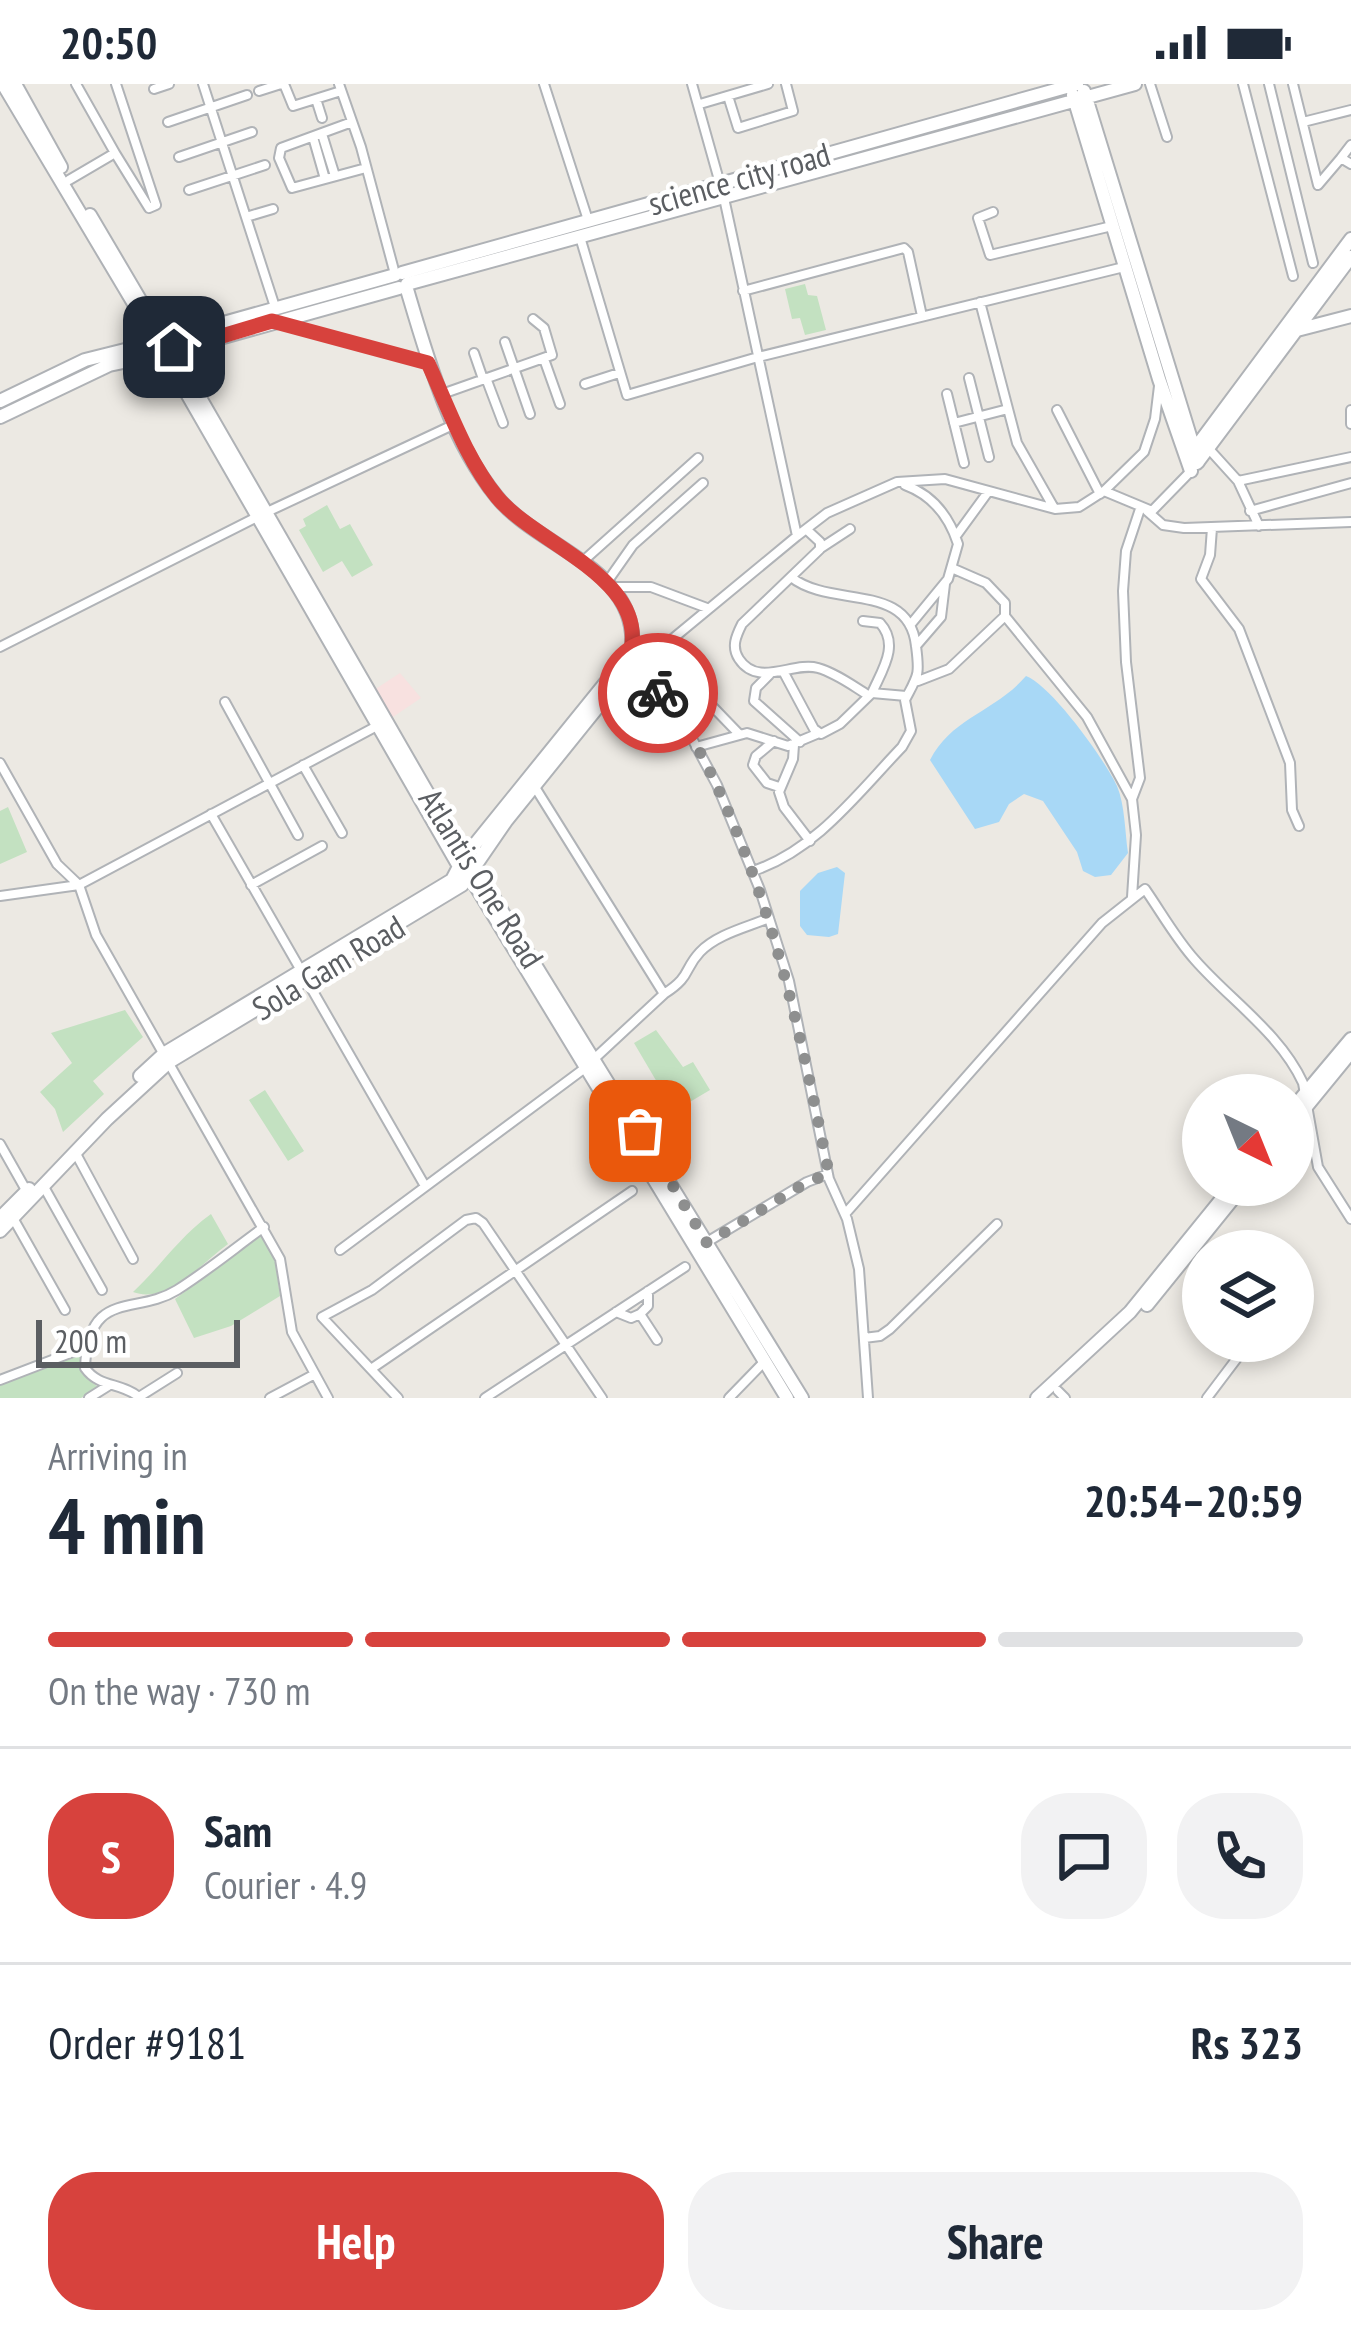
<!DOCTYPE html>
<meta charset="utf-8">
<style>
:root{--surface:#fff;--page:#f2f2f3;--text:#1f2937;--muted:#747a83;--line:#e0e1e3;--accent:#d7423d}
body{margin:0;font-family:"PT Sans Narrow",sans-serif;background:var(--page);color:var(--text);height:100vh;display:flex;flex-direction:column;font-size:45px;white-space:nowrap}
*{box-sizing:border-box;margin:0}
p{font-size:39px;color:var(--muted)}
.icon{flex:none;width:66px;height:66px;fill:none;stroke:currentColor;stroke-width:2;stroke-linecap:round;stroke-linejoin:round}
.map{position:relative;height:1314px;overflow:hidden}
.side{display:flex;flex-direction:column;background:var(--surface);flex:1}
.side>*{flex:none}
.needle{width:78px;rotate:137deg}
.buttons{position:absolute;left:1182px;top:990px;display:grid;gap:24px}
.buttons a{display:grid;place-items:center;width:132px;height:132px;border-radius:50%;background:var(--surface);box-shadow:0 6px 18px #0003;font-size:60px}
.scale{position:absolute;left:36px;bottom:30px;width:204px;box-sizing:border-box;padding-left:12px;border:6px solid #5b5e62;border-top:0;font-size:33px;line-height:42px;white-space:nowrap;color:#5b5e62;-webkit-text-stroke:9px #fff;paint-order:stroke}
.pin{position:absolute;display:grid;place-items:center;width:102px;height:102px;color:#fff;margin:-51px;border-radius:24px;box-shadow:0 6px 18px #0006}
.courier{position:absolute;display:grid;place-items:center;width:120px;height:120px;margin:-60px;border:9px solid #d7423d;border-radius:50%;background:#fff;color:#222;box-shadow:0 3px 15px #0007}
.headline em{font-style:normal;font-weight:800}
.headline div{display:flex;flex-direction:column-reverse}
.headline{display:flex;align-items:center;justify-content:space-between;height:204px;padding:0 48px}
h1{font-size:78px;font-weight:800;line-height:90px}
.bar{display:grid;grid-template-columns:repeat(4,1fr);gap:18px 12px;align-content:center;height:144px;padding:0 48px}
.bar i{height:15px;border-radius:9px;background:var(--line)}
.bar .current{background:var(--accent)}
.bar p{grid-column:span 4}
.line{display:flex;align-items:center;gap:30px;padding:0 48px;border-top:3px solid var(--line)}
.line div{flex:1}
.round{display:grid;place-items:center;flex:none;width:126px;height:126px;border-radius:48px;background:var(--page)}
.action{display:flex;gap:24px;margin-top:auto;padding:24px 48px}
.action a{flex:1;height:138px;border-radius:48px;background:var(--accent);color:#fff;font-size:48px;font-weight:800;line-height:138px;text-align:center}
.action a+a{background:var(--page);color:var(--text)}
.status{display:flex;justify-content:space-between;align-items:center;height:84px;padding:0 60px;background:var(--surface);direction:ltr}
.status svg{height:33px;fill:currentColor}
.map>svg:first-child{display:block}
</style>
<div class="status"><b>20:50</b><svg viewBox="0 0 49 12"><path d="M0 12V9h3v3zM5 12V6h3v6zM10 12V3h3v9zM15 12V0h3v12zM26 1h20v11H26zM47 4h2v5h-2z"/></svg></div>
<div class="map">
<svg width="1351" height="1314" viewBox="0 0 1351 1314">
<rect width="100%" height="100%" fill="#ece9e3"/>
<!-- medical -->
<path fill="#f8e1e0" d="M400,589L421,614L390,635L371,608Z"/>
<!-- green -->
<path fill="#c3e1c1" d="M805,200L808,211L817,212L826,246L805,251L800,234L792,235L785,205Z
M327,421L340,445L350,440L373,481L352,493L342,477L323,488L299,446L306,442L303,435Z
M8,723L27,768L0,780V727Z
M125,926L143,953L93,997L104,1010L63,1048L55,1025L40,1008L72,979L51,949Z
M656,946L683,983L693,978L710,1006L678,1025L674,1018L663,1025L658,1015L664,1010L634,959Z
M265,1006L304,1067L288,1077L249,1016Z
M211,1130L228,1160C202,1179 167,1221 133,1208C161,1182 179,1153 211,1130Z
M262,1150L275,1176L280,1212L231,1242L194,1254L175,1215Z
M80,1269L83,1291L98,1303L81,1314H0V1300Z"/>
<!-- water -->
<path fill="#a8d8f6" d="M1026,592C1051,601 1105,676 1117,702C1125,721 1125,749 1128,769L1111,791L1095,793L1083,787L1077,768L1043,717L1024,710L1009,720L999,738L975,745L930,676C952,633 995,628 1026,592Z
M837,783L845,789L838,850L829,853L807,851L800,842V807L818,789Z"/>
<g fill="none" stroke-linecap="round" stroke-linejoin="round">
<defs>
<path id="street" d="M76,0L115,69
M116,0L156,121L149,124
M203,0L275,223
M284,0L293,22L341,7
M339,0L361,63L395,190
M544,0L588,136
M1150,0L1167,53
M1243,0L1293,192
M1269,0L1313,179
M1293,0L1318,101L1341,74L1351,80
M154,5L169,0
M259,7L281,0
M728,12L738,44L793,27L786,0
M316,15L322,34
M700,20L768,0
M168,38L247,11
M352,38L281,64L279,74L292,104L366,84
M1303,38L1351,26
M322,50L335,92
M313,53L325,95
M179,73L252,48
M1341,74L1351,61
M69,96L115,69L149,124
M189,106L265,81
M993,128L978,134L990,171L1112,142
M246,133L273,125
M580,153L627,311L758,273L1124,183
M743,207L904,164L908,168L922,232
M980,218L1017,359L1054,424
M279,239L428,279
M505,258L530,330
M474,269L483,295
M544,275L560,320
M486,294L503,339
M969,294L989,373
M585,300L619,289
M442,310L552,271L544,244L533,235
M947,310L964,379
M1057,326L1100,410
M1351,326V340
M954,339L1008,325
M1209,365L1238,397L1259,442
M1238,397L1351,373
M905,401C932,411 949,432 958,460L948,495L911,540
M1104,407L1152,427L1191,387
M1147,427L1163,441L1184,444L1351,438
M1250,427L1351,399
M1212,444L1210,471L1201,495L1239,545L1290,679L1292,726L1299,742
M807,446L820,458V465L742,540C736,552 731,563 739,575C758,604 793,577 818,584C836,589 853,602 868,611
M797,452L827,429L897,398L945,395L1055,425L1079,423L1104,407L1144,368L1155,335L1159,302
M956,452L988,408
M821,464L850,445
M582,478L698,374
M607,498L633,461L703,399
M613,503H651L707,524
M1005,532L1087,633L1132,715L1136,751L1132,813
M863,537L880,539C900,561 882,586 872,609
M916,562L941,533L945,500
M0,563L267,428L455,340
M628,577L681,634L717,701L760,806L789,897L829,1095L847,1135L859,1185L868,1314
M636,585L797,452L724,114L692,0
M783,587L814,645L821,650L840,640L872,609L906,612
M770,590L756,604L754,617L800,658
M918,597L949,585L1005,532V519L986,499L954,485
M225,618L298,751
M691,620L711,621L739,650
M774,657L756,672L753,681L767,699L779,703
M794,661L793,675L779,708L784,723L810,757
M696,663L747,649L788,662L819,649
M0,679L57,780L79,801L96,851L280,1175L292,1248L328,1314
M303,681L342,749
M533,700L664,910L594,975
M1132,715L1140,694L1126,578L1123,507L1126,467L1140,425
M211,730L425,1102
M753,787C816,766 857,710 902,663L911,647L905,616C918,591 920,592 916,562C909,497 831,525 791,493
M251,801L322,762
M0,812L79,801L377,642
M664,910C692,892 683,886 700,868C717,850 748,843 769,834
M0,1060L26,1106
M75,1068L133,1175
M44,1103L102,1206
M845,1130L1102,839L1145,805C1161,828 1176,855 1195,876C1230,916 1280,949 1303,999L1318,1083L1351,1135
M13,1134L65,1226
M707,1158L807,1098L828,1090
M340,1166L585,984
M1201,1200L1203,1201
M616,1228L631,1234L640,1230
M640,1230L657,1256
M640,1230L648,1222V1207
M864,1254L880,1252L890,1245L997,1140
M371,1285L632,1107
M177,1289L139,1313C121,1298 99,1304 85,1284C88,1204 135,1232 177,1206C207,1187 235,1164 264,1143
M0,1296L86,1263
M1058,1307L1065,1314
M89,1314L108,1302
M270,1314L315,1290
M398,1314L322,1233L372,1206L466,1136L476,1134L483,1139L602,1314
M485,1314L685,1183
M729,1314L764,1278
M1207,1314L1250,1257"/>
<path id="secondary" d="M3,0L155,255
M15,0L61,83
M1084,7L1198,378
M1073,11L1159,295L1191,387
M90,131L156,243
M402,189L1077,0
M407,200L1135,0
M399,204L173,267L465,774L471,777L802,1314
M1297,246L1351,232
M170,254L395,191
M166,273L460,784L469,791L787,1314
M0,317L85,276L153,259
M0,333L109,281L157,271
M1191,370L1351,155
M1197,379L1351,173
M140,992L165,969L452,796L463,775L611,592L620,589
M1293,1024L1351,955
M1293,1039L1351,968
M0,1134L29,1105
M0,1147L107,1035L169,978L462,801L506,737L618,598C620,585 631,578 632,565C639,484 538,464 497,413C449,354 427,273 406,202
M1147,1221L1244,1101
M1037,1314L1130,1228L1233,1101"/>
</defs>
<!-- street casing -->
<use href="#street" stroke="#b0b3b7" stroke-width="12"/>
<!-- secondary casing -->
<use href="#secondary" stroke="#afb2b6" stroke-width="16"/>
<!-- street -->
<use href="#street" stroke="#fff" stroke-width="8"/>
<!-- secondary -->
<use href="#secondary" stroke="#fff" stroke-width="12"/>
</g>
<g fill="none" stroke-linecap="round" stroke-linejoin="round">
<!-- done -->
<path stroke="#8e8f8f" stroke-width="12" stroke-dasharray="0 21.6" d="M640,1047L707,1159L807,1098L829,1090C804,969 782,858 735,744C715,696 694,648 658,609"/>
<!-- route -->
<path stroke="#d7423d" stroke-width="15" d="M174,263L170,254L161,252L152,262L157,272L166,273L172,267L272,237L428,279C448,323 466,375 497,413C537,462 657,496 628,577L658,609"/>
</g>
<g text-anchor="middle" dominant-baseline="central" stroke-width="9" stroke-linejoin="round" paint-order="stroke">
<!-- street labels -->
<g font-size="33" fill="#5b5e62" stroke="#fff">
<text transform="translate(739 94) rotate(-16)">science city road</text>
<text transform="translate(482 794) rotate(58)">Atlantis One Road</text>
<text transform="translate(328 883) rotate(-31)">Sola Gam Road</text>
</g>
</g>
</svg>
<div class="buttons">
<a><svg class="needle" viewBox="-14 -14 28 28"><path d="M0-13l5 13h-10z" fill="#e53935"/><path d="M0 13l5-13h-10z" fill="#747a83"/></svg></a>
<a><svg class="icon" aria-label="layers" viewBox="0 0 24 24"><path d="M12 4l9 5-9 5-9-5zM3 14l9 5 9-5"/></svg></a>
</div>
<div class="scale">200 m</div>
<div class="pin" style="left:640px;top:1047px;background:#ea580c"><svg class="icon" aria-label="bag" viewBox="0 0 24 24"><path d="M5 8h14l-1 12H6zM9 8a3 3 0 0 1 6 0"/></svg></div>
<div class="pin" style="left:174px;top:263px;background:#1f2937"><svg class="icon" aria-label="home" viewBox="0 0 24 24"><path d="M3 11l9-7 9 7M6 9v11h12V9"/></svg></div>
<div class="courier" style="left:658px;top:609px"><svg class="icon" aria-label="bike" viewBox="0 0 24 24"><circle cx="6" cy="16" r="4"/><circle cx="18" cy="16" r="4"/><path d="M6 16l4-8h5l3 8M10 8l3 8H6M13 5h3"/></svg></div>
</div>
<section class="side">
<div class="headline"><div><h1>4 min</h1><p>Arriving in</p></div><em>20:54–20:59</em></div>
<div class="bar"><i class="current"></i><i class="current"></i><i class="current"></i><i></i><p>On the way · 730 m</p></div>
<div class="line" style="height:216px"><b class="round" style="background:var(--accent);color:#fff">S</b><div><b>Sam</b><p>Courier · 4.9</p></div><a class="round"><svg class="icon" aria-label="chat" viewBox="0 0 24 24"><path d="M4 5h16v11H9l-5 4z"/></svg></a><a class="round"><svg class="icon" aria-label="phone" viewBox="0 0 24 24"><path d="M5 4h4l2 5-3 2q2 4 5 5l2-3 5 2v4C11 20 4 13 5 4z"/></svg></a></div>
<div class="line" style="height:156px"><div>Order #9181</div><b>Rs 323</b></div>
<div class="action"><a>Help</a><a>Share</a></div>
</section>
